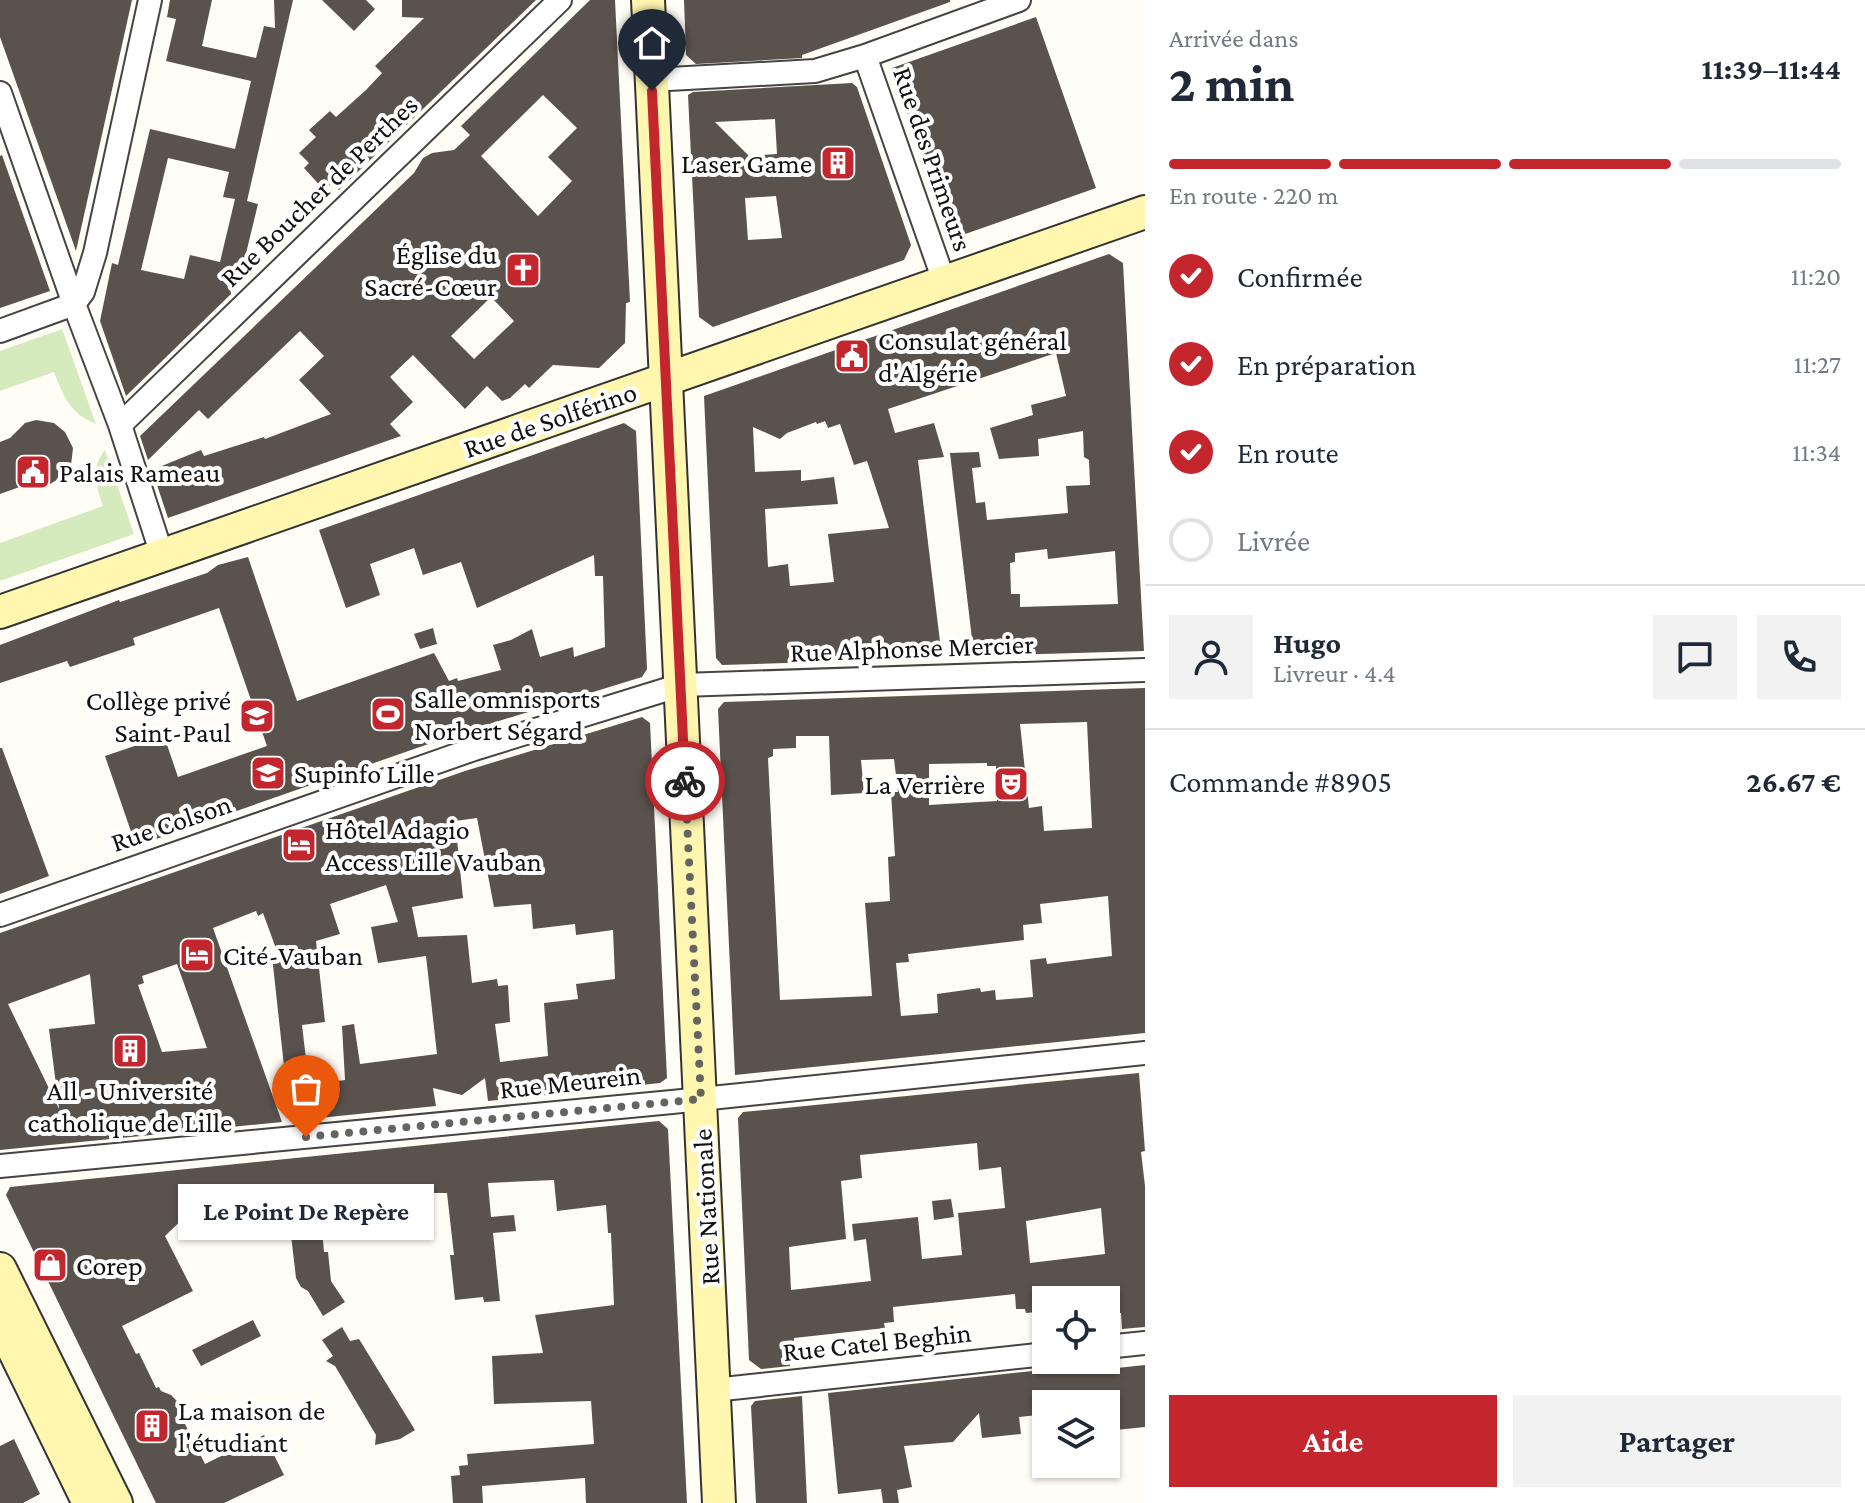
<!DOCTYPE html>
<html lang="fr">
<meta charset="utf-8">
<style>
:root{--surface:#fff;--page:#f2f2f3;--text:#1f2937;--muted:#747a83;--line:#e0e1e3;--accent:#c4262e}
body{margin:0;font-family:"Crimson Pro",serif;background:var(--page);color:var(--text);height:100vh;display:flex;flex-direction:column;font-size:30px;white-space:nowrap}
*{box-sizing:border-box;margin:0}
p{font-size:26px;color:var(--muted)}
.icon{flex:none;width:44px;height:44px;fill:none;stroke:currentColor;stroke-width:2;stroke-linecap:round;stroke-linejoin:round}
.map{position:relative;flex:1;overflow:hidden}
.sheet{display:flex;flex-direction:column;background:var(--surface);width:720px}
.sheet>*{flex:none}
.controls{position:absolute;left:1032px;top:1286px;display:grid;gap:16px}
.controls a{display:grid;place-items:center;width:88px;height:88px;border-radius:0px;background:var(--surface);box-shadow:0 2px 6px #0004;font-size:40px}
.pin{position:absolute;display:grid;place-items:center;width:68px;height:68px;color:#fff;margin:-82px -34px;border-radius:50% 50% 50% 0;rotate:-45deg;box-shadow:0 0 8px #0007}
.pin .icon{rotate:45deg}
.courier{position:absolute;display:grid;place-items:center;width:80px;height:80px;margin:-40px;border:6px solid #c4262e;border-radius:50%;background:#fff;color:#222;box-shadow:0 2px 10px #0007}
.bubble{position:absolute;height:56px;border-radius:0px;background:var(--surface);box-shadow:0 2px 6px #0004;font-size:26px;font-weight:700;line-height:56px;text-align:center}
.head em{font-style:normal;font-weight:700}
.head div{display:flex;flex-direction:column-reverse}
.head{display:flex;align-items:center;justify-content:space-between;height:136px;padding:0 24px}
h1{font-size:52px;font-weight:700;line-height:60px}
.bar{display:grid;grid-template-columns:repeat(4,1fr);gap:12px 8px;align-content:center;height:96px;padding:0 24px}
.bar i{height:10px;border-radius:6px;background:var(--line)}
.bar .active{background:var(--accent)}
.bar p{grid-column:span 4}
.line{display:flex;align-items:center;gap:20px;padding:0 24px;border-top:2px solid var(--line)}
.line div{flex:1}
.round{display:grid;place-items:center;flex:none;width:84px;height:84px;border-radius:0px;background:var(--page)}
ol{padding:0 24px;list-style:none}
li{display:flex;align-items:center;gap:24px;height:88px}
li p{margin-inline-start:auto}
li .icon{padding:8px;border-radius:50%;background:var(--accent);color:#fff;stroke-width:4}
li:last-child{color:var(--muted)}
li i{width:44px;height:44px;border:4px solid var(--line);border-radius:50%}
.action{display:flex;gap:16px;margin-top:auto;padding:16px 24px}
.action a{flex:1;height:92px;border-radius:0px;background:var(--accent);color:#fff;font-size:32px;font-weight:700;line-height:92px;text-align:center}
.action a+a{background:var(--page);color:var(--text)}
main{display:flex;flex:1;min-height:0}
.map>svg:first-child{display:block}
</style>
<main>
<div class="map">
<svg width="1145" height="1503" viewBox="0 0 1145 1503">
<rect width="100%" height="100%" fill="#fffdf5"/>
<!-- green -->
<path fill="#d5ebbd" d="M62,329L96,424C70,414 63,395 54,372L0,391V351Z
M105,450L134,534L0,581V543L103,506C96,485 90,469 105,450Z"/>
<!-- building -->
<path fill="#5a524d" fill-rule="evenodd" d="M0,0H132L76,251L0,37Z
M170,0H212L202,46L256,58L264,26L275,28L274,0H293L247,201L258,204L242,270L228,267L231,294L126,396L100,321L112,263L118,265L150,129L235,149L251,81L166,61L176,19L167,17ZM168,158L229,172L223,197L235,199L220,262L190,255L184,279L141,270Z
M322,0H366L375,9L354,31Z
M402,0H536L339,190L332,183L324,190L304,168L309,163L299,153L316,137L309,130L330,111L336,117L366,90L382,73L375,66L424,18L402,17Z
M590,0H615L630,302L626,303L625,343L599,368L553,365L529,388L525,384L510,398L502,401L487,386L465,409L413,355L390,377L413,402L390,424L401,436L168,518L152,470L201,450L204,456L264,437L265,439L331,414L299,380L324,356L300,331L208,419L199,410L148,460L140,436L414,173L423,158L432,153L454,150L470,135L461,126ZM543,95L577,128L548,157L572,181L538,216L481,156ZM491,297L514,321L474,359L451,336Z
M684,0H950V2L802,55V58L696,64L686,55Z
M1036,17L1096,188L951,239L892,68Z
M852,83L857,87L911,245L904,260L713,327L699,317L688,95L693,92ZM775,119L777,154L749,156L715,122ZM776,196L782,238L748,240L745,198Z
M2,155L50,291L0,308V156Z
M1109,254L1123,263L1144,651L974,656L950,453L979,452L981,467L972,468L976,503L985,502L987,520L1068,513L1066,486L1090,485L1089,460L1084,457L1083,431L1038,439L1039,456L999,459L990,428L1033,415L1031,405L1066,396L1056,353L888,409L895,433L934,423L944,457L918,460L942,658L722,665L716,658L704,396ZM825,421L828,428L840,424L854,465L867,461L889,528L828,534L834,582L790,586L788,564L768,567L765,509L838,504L834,477L801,481V470L755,472L753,427L780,439L787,433L816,422L817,424ZM1047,549L1048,559L1115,551L1118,604L1020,607V594H1011L1010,563L1015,562V553Z
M36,420L54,423L65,432L73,448L71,465L65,475L50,484H28L0,494V442L10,438L25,423Z
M624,423L636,431L647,669L642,677L460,733L136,846L105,756L164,736L178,777L267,746L219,608L133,638L135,645L70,667L67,661L0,683V645L119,600L120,602L207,573L218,565L248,557L297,701L434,653L449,681L457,678L458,681L501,670L493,645L511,640L532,629L540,657L573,647L574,657L605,647L603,576H595L594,555L477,608L461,562L423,575L414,548L370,564L380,595L346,608L319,530Z
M433,628L437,644L420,649L414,634Z
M1145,688V1033L735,1075L718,709L724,702ZM1087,722L1092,828L1044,831L1042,806L1029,808L1020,724ZM796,736H829L831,795L864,793L861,760L894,759L898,792H891L895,856L888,857L890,901L865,903L872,996L780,1000L768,758L773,756V749L796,748ZM987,763V766H996L997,801L929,805V764ZM1108,896L1112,956L1047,964L1046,958L1030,960L1033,997L996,1000L995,990L981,992L980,988L937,994L938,1013L901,1016L896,963L909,962L908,954L1024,940L1023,925L1042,923L1040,904Z
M642,717L650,723L667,1078L660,1083L488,1101L485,1078L462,1095L433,1088L436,1106L290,1121L272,956L278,954L263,913L258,916L256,911L213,928L282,1122L0,1150V933L465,771ZM477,818L494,907L531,904L533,929L575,924L576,935L613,930L615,979L576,984L578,999L544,1003L548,1056L500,1062L495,1024L510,1022L508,985L498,986L497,979L472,983L467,935L418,937L412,907L463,898L455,821ZM386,885L398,922L371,927L378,963L426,956L437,1054L360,1064L354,1024L342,1026L345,1080L309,1085L302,1025L325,1022L316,941L340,934L330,904ZM177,964L207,1048L162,1052L138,985L144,983L142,976ZM90,974L95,1024L49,1029L59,1109L8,1004Z
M0,748H2L49,876L0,894Z
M1139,1073L1145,1151L1141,1152L1145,1186V1327L1122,1329L1121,1313H1116L1115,1300H1046V1311L1026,1313L1025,1309H1016L1015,1294L893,1307L894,1322L884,1323L885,1328L794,1338V1349L789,1350L790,1366L761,1369L749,1360L738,1118L743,1112ZM977,1143L979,1170L1001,1167L1005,1208L958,1213L962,1255L922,1259L918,1217L852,1224L854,1241L866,1239L871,1281L791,1290L789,1247L846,1239L841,1181L862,1178L860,1155ZM1101,1208L1105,1254L1030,1263L1026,1221Z
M659,1121L668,1129L687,1503H586L585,1478L482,1486L483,1503H453L451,1476L460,1475L459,1466L468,1465L467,1454L594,1444L591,1401L494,1404L492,1356L543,1353L535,1315L614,1305L611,1233H608L606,1205L557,1211L554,1180L488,1183L491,1217L514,1215L516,1231L493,1233L500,1301L484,1302L483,1297L455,1300L450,1255H454L447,1193H410L413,1225L403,1226L404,1234L384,1236L382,1216L350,1220L319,1194L324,1252H328L331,1281L345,1302L323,1316L308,1291L301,1287L296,1278L286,1192L210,1199L199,1211L195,1207L165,1236L193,1291L122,1326L136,1354L139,1353L156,1388L159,1387L161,1391L171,1395L177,1401L184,1415L182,1418L205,1464L264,1435L284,1475L224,1503H156L6,1195L10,1187Z
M951,1199L954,1217L934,1220L932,1201Z
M253,1320L261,1336L201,1366L192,1350Z
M342,1327L350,1341L359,1339L415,1430L400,1439L375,1445L376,1435L335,1366L326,1361L333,1356L322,1340Z
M1089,1365V1371L1145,1365V1427L1106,1431V1395L1053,1401V1404L1037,1408L1038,1415L1019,1417L1021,1434L982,1438L979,1413L953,1442L904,1446L912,1487L897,1490L899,1503H883L881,1489L838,1494L828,1393Z
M802,1396L807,1503H756L751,1406L755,1401Z
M14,1439L40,1494L23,1503H0V1446Z"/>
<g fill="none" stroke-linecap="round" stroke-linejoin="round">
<defs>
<path id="street" d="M865,56L944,281
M651,80L815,71L865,56L1019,0
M0,93L74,304L120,425L162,555
M74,304L83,292L95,253L150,0
M0,331L74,304
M120,425L560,0
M0,915L474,749L681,685L1145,670
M0,1166L672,1102L1145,1053
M1106,1347L1145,1343
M714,1390L1046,1354"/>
<path id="secondary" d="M648,0L719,1503
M0,612L1145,212
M0,1269L116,1503
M0,1321L89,1503"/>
</defs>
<!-- street casing -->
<use href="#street" stroke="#444" stroke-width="26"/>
<!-- secondary casing -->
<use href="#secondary" stroke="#333" stroke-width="36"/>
<!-- street -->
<use href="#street" stroke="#fff" stroke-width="22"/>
<!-- secondary -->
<use href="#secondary" stroke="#fff6b0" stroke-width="32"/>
</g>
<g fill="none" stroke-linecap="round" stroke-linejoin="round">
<!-- done -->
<path stroke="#646461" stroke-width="8" stroke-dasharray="0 14.4" d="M306,1137L701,1099L685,781"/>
<!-- route -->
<path stroke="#c4262e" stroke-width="10" d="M652,91L685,781"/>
</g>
<!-- icons -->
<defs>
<symbol id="building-square" viewBox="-11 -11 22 22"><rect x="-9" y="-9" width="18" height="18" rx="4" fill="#c4262e" stroke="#fff"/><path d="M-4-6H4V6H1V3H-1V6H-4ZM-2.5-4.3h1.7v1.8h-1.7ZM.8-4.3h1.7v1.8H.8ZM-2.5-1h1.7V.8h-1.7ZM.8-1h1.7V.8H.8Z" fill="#fff"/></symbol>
<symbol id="church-square" viewBox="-11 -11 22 22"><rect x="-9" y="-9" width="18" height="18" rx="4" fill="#c4262e" stroke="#fff"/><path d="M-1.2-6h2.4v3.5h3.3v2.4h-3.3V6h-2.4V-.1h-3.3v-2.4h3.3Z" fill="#fff"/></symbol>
<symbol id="civic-square" viewBox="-11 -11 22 22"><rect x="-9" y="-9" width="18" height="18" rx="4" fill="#c4262e" stroke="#fff"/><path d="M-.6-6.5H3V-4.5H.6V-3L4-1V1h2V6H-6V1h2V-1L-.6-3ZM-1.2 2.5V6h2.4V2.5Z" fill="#fff"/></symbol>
<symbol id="stadium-square" viewBox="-11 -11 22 22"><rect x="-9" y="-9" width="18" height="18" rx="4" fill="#c4262e" stroke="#fff"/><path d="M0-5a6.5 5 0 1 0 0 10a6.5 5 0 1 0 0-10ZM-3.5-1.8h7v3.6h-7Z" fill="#fff"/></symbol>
<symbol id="school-square" viewBox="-11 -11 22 22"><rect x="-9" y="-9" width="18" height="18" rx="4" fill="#c4262e" stroke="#fff"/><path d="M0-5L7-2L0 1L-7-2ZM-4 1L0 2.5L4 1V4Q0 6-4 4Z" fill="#fff"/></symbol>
<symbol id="university-square" viewBox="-11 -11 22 22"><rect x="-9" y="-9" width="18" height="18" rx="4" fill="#c4262e" stroke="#fff"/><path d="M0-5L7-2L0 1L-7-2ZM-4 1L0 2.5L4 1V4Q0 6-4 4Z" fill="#fff"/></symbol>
<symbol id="theatre-square" viewBox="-11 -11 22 22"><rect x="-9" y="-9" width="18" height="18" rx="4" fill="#c4262e" stroke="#fff"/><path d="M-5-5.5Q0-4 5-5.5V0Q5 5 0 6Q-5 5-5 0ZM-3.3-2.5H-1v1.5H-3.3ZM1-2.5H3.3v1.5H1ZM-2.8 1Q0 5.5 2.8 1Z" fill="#fff"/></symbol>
<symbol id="hotel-square" viewBox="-11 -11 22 22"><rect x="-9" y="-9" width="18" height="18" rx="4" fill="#c4262e" stroke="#fff"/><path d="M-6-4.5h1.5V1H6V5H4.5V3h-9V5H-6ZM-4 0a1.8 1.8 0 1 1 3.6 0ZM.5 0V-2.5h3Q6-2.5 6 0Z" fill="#fff"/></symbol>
<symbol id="shop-square" viewBox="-11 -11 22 22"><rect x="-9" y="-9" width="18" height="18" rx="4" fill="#c4262e" stroke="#fff"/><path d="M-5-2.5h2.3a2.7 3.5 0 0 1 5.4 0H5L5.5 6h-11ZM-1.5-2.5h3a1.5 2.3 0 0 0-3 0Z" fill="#fff"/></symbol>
</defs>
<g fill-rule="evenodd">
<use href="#building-square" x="818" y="143" width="40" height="40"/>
<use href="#church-square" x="503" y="250" width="40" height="40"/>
<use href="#civic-square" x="832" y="336" width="40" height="40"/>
<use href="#civic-square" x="13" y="452" width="40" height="40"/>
<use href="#stadium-square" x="368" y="694" width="40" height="40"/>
<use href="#school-square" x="237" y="696" width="40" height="40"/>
<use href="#university-square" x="248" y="753" width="40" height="40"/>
<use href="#theatre-square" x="991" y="764" width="40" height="40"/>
<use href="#hotel-square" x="279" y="825" width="40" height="40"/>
<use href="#hotel-square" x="177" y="935" width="40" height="40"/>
<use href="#building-square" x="110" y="1031" width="40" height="40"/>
<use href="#shop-square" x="30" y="1245" width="40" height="40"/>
<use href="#building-square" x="132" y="1406" width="40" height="40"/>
</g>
<g text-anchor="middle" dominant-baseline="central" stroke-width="8" stroke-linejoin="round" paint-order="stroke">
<!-- street labels -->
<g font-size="28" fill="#111" stroke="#fff">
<text transform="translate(933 159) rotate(71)">Rue des Primeurs</text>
<text transform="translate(319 191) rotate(-44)">Rue Boucher de Perthes</text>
<text transform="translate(550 420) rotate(-19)">Rue de Solférino</text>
<text transform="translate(912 648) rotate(-2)">Rue Alphonse Mercier</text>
<text transform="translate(171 823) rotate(-19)">Rue Colson</text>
<text transform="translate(570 1082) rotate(-6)">Rue Meurein</text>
<text transform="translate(706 1207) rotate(-93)">Rue Nationale</text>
<text transform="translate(877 1342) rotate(-6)">Rue Catel Beghin</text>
</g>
<!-- poi labels -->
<g font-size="28" fill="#111" stroke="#fff" text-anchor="start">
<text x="812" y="163" text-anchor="end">Laser Game</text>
<text x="497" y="254" text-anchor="end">Église du<tspan x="497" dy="32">Sacré-Cœur</tspan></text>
<text x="878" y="340">Consulat général<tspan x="878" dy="32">d'Algérie</tspan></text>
<text x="59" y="472">Palais Rameau</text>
<text x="414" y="698">Salle omnisports<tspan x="414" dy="32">Norbert Ségard</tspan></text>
<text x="231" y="700" text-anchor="end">Collège privé<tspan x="231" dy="32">Saint-Paul</tspan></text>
<text x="294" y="773">Supinfo Lille</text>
<text x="985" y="784" text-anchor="end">La Verrière</text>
<text x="325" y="829">Hôtel Adagio<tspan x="325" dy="32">Access Lille Vauban</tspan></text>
<text x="223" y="955">Cité-Vauban</text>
<text x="130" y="1090" text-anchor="middle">All - Université<tspan x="130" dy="32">catholique de Lille</tspan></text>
<text x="76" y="1265">Corep</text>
<text x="178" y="1410">La maison de<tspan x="178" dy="32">l'étudiant</tspan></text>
</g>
</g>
</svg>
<div class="controls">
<a><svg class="icon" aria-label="locate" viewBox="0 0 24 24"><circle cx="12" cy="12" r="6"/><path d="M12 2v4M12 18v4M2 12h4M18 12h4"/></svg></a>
<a><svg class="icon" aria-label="layers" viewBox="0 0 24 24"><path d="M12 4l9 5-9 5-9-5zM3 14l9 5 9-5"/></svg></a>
</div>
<div class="pin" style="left:306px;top:1137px;background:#ea580c"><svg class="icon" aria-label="bag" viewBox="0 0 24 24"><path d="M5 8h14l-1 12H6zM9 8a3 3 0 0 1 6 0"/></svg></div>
<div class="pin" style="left:652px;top:91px;background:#1f2937"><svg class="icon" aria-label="home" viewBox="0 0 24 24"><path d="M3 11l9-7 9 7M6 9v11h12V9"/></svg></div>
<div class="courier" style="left:685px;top:781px"><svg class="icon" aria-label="bike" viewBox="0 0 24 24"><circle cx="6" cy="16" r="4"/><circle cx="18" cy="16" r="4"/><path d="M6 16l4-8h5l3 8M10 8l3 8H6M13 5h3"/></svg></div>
<div class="bubble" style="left:178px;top:1184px;width:256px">Le Point De Repère</div>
</div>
<section class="sheet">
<div class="head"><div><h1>2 min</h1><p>Arrivée dans</p></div><em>11:39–11:44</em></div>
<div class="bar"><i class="active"></i><i class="active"></i><i class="active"></i><i></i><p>En route · 220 m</p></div>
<ol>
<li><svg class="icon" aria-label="check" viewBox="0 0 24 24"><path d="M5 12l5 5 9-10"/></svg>Confirmée<p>11:20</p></li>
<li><svg class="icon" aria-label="check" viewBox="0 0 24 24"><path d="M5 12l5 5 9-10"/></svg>En préparation<p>11:27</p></li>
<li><svg class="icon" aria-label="check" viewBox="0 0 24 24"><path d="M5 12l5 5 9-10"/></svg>En route<p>11:34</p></li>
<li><i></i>Livrée</li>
</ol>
<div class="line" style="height:144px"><a class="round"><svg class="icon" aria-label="person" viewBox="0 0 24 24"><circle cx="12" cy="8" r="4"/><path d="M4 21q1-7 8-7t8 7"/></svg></a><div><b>Hugo</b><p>Livreur · 4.4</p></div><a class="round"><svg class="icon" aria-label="chat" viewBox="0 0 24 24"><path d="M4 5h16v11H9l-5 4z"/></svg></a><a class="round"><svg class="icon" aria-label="phone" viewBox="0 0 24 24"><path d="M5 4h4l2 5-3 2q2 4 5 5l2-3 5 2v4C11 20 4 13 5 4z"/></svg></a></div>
<div class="line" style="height:104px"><div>Commande #8905</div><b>26.67 €</b></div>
<div class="action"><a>Aide</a><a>Partager</a></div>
</section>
</main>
